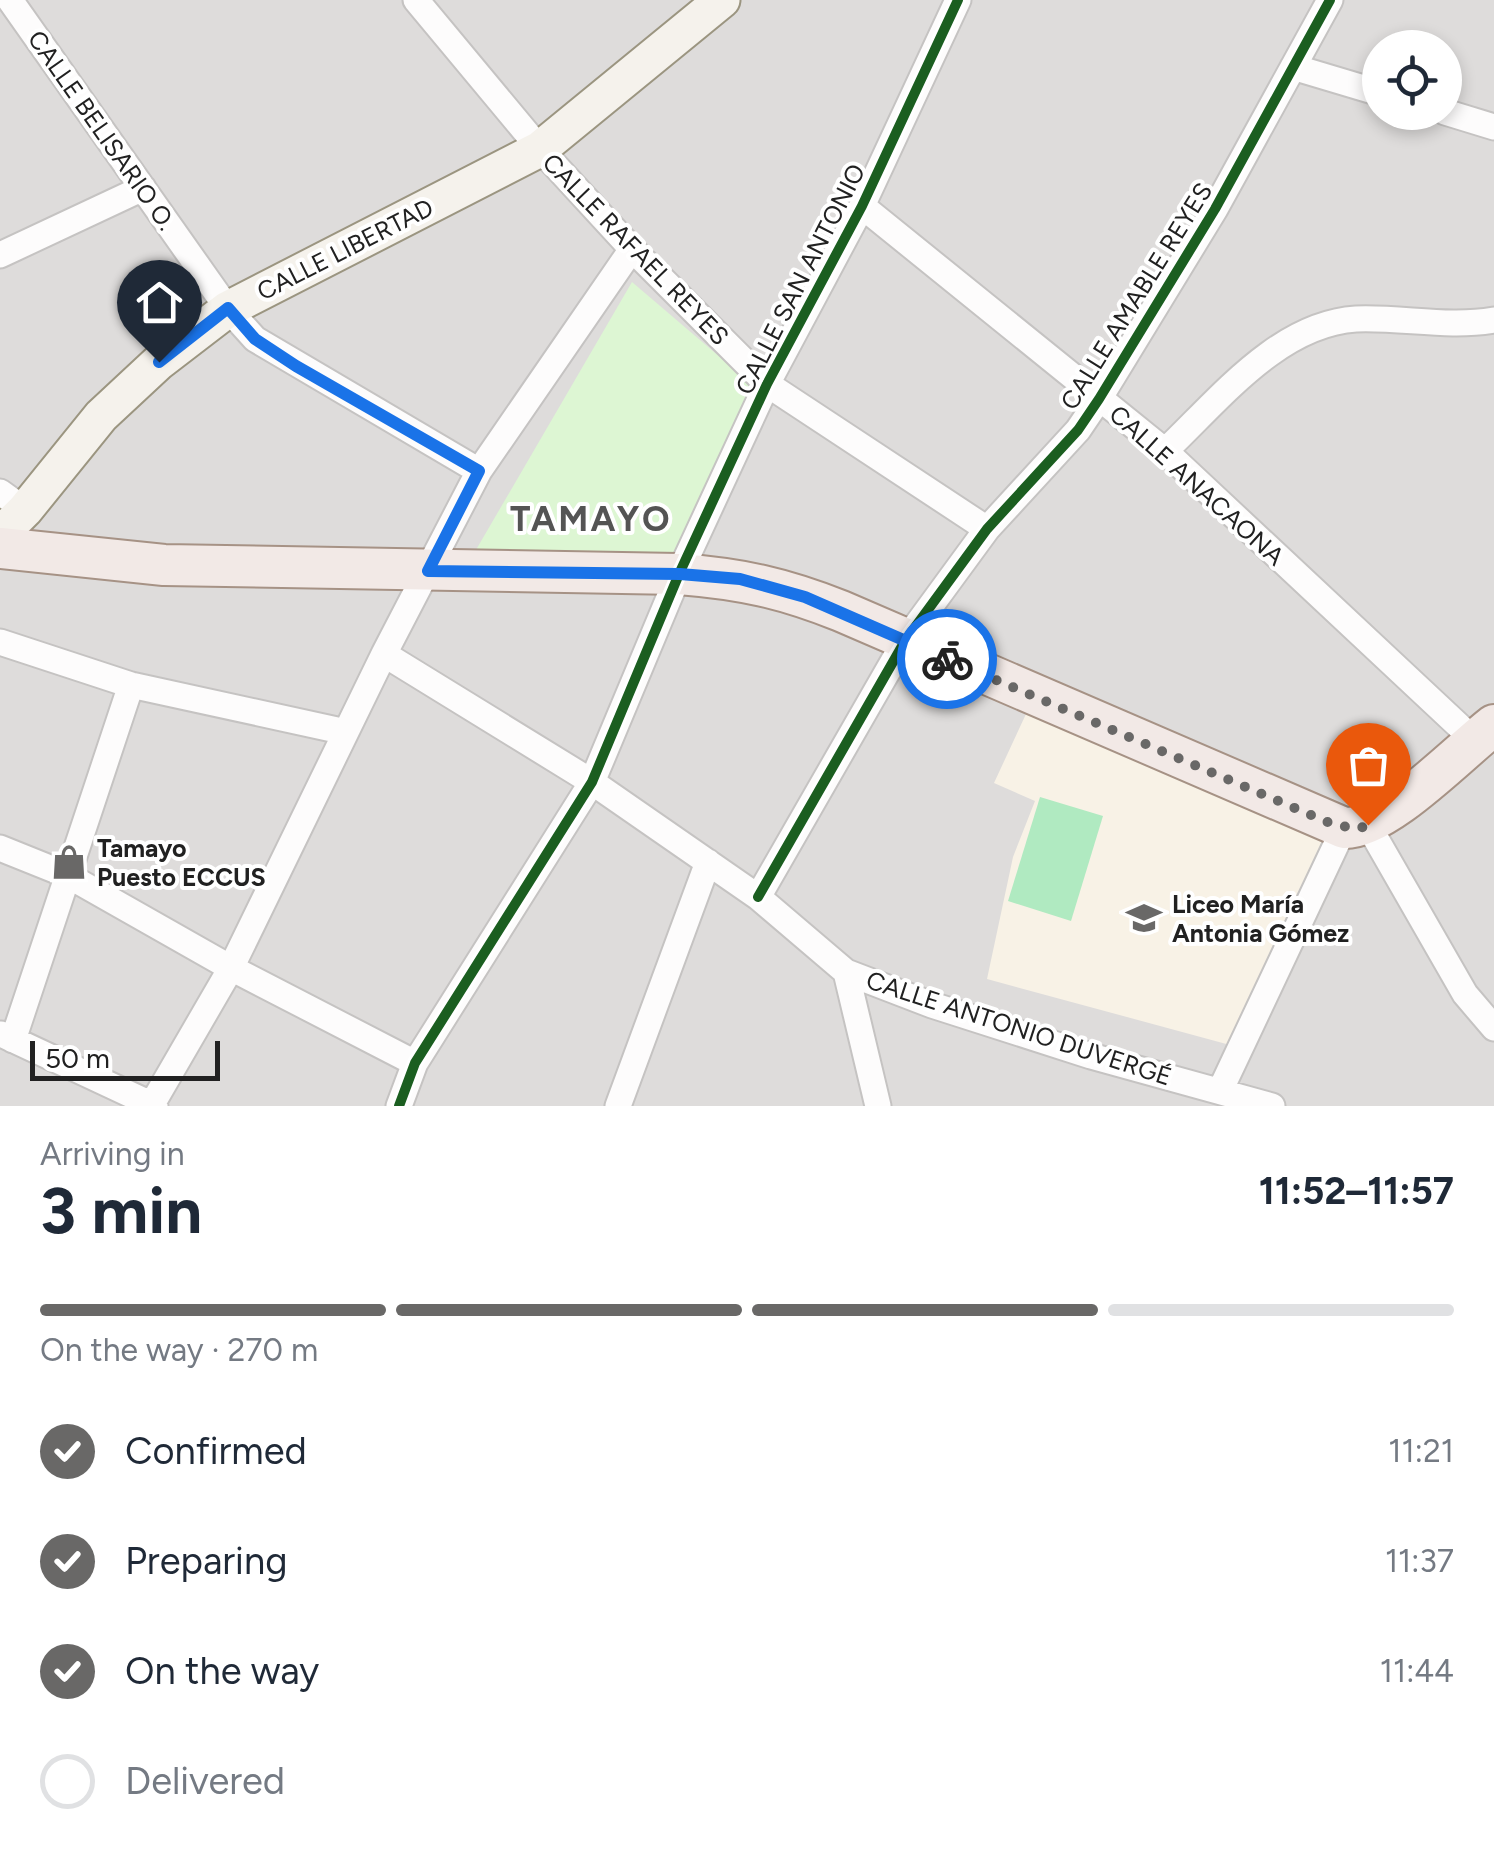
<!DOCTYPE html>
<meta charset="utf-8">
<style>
:root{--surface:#fff;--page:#f2f2f3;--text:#1f2937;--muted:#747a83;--line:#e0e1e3;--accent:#696867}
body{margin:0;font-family:Figtree,sans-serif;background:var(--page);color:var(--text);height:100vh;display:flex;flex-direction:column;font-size:38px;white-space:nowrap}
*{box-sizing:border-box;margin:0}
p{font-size:32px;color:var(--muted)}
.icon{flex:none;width:55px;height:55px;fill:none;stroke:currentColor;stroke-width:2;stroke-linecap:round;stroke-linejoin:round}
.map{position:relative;height:1106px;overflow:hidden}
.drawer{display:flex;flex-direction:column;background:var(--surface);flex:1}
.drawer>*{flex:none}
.fabs{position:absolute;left:1362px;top:30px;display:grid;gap:20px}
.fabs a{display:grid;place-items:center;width:100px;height:100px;border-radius:50%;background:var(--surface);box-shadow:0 5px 15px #0003;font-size:50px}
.scale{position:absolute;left:30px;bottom:25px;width:190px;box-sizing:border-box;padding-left:10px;border:5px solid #212121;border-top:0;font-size:28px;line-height:35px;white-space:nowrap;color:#212121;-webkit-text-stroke:8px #fff;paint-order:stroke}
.pin{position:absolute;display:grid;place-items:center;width:85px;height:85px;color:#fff;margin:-102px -42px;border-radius:50% 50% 50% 0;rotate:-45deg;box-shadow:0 0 10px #0007}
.pin .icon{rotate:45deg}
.courier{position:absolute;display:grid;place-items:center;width:100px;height:100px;margin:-50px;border:8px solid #1a73e8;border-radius:50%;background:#fff;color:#222;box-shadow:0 2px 12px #0007}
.summary em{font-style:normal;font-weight:700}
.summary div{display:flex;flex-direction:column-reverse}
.summary{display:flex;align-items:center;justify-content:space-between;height:170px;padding:0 40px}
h1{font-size:65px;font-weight:700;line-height:75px}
.bar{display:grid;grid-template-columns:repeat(4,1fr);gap:15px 10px;align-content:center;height:120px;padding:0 40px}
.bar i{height:12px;border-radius:8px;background:var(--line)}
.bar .on{background:var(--accent)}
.bar p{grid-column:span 4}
ol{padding:0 40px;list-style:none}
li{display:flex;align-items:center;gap:30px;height:110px}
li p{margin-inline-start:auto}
li .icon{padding:10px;border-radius:50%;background:var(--accent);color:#fff;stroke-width:4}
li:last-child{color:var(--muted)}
li i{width:55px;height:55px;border:5px solid var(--line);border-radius:50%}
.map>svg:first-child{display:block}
</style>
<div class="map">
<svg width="1494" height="1106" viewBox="0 0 1494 1106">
<rect width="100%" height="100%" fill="#efecea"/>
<!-- residential -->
<path fill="#dedcdb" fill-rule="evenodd" d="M0,0H1494V1106H0ZM1380,48H1445V112H1380Z"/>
<!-- education -->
<path fill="#f8f2e6" d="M1026,714L1324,839L1230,1045L987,979L1013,857L1035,801L994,783Z"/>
<!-- park -->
<path fill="#ddf6d3" d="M632,282L755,387L675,559L473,555Z"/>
<!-- pitch -->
<path fill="#b0eac1" d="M1040,797L1103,816L1071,921L1008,901Z"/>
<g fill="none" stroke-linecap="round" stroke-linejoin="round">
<defs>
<path id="street" d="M10,0L228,309L255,339L479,471
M416,0L540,149L632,249L767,384L987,529
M1293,67L1380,93
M1445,112L1494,127
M862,206L1165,451L1474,740
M0,255L143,188
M1165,451C1219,400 1278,324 1356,319C1402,317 1448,328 1494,320
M0,492L25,510
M0,642L131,685L346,732
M384,654L592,782L758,897L846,972L932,1005L1091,1056L1272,1106
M1368,825L1465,994L1494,1028
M0,848L67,875L231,968L415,1063
M758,897L905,641L987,529L1078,430L1099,399L1215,209L1330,0
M846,972L878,1106
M1,1034L155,1106
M13,1040L131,685
M1220,1091L1344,828
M151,1106L231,968L384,654L479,471L632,249
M399,1106L415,1063L592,782L679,574L767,384L862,206L958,0
M618,1106L708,862"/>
<path id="secondary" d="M0,535L25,510L101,416L159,362L228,309L540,149L722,0"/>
<path id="primary" d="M0,548L164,565L679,574C742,579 783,588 841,611L1344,828C1385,830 1459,752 1494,725"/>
</defs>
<!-- street casing -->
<use href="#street" stroke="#c5c3c2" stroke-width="29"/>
<!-- secondary casing -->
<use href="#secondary" stroke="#9b9580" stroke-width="39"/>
<!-- primary casing -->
<use href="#primary" stroke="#a69285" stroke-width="44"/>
<!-- street -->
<use href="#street" stroke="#fdfcfc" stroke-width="25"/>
<!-- secondary -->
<use href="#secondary" stroke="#f5f2ec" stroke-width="35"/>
<!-- primary -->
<use href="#primary" stroke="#f2e9e6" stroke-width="40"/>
<defs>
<path id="cycleway" d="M758,897L905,641L987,529L1078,430L1099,399L1215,209L1330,0
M399,1106L415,1063L592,782L679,574L767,384L862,206L958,0"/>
</defs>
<!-- cycleway casing -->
<use href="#cycleway" stroke="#fff" stroke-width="16"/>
<!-- cycleway -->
<use href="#cycleway" stroke="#1b5e20" stroke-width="10"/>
</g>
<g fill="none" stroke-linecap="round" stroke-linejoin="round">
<!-- done -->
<path stroke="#696867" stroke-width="10" stroke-dasharray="0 18" d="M947,659L1332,824L1358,829L1368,825"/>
<!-- route -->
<path stroke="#1a73e8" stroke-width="12" d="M159,362L228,308L255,339L296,366L479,471L428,571L680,574L740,579L805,597L947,659"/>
</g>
<!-- icons -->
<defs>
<symbol id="shop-bare" viewBox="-9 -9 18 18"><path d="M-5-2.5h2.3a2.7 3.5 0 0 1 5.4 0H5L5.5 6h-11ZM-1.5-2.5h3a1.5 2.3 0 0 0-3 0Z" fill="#696867" stroke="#fff" stroke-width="2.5" paint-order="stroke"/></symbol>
<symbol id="school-bare" viewBox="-9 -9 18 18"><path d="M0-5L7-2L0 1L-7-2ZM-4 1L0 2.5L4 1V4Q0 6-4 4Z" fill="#696867" stroke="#fff" stroke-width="2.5" paint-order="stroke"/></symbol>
</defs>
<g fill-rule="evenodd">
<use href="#shop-bare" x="44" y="837" width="50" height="50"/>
<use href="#school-bare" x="1119" y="893" width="50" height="50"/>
</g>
<g text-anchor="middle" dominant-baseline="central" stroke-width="8" stroke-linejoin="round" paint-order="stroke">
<!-- street labels -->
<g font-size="25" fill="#212121" stroke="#fff">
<text transform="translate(102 130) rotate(55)">CALLE BELISARIO O.</text>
<text transform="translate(345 249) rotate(-27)">CALLE LIBERTAD</text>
<text transform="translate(636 249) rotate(46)">CALLE RAFAEL REYES</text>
<text transform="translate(800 279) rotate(-63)">CALLE SAN ANTONIO</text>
<text transform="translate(1136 296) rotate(-58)">CALLE AMABLE REYES</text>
<text transform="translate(1197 485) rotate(42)">CALLE ANACAONA</text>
<text transform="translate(1019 1028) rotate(18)">CALLE ANTONIO DUVERGÉ</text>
</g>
<!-- poi labels -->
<g font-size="25" font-weight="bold" fill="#212121" stroke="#fff" text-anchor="start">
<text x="97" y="848">Tamayo<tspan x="97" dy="29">Puesto ECCUS</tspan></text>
<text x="1172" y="904">Liceo María<tspan x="1172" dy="29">Antonia Gómez</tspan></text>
</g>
<!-- district labels -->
<g font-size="35" font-weight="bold" letter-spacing="2.5" fill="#545454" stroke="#fff">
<text x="591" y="519">TAMAYO</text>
</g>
</g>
</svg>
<div class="fabs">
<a><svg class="icon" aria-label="locate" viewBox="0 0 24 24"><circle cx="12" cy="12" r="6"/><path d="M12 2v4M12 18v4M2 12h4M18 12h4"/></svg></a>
</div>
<div class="scale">50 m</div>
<div class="pin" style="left:1368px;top:825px;background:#ea580c"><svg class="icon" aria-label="bag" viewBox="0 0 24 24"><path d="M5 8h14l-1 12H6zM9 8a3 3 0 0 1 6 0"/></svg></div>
<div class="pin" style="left:159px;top:362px;background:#1f2937"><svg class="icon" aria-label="home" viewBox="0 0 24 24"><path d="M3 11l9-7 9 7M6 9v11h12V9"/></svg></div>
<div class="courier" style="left:947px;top:659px"><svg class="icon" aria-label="bike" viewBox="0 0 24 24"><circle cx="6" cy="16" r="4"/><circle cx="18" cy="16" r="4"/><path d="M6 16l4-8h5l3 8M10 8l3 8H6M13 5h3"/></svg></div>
</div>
<section class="drawer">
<div class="summary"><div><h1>3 min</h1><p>Arriving in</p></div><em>11:52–11:57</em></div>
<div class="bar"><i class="on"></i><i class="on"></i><i class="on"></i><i></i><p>On the way · 270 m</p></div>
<ol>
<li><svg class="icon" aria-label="check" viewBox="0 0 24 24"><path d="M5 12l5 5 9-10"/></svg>Confirmed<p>11:21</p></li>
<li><svg class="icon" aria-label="check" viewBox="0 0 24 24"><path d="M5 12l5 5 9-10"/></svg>Preparing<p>11:37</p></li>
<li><svg class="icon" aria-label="check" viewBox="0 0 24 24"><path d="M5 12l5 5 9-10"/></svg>On the way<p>11:44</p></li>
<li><i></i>Delivered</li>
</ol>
</section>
